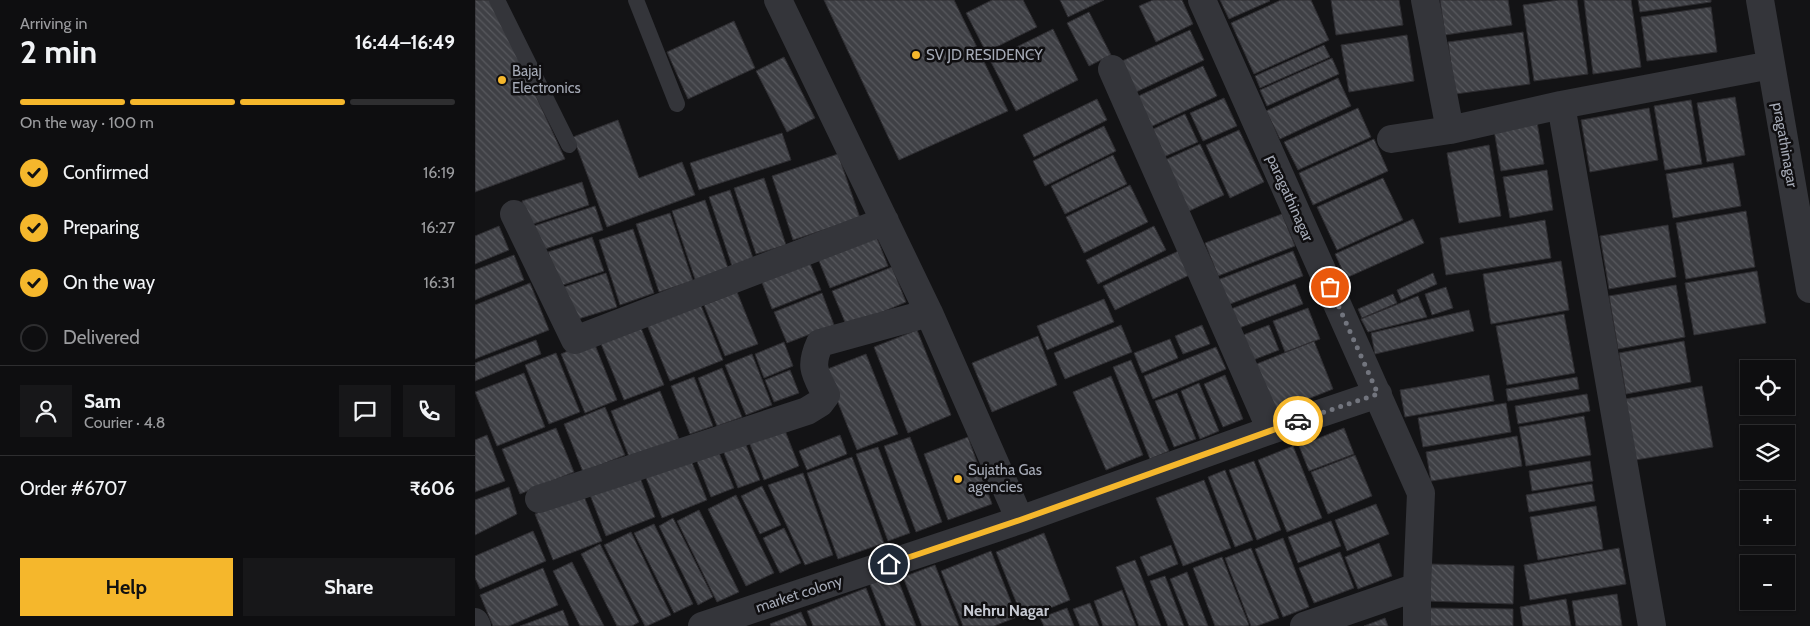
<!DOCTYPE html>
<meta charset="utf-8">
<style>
:root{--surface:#0e0e10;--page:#171719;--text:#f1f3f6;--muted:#9b9c9f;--line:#2e2e30;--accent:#f5b72c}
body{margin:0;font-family:Cabin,sans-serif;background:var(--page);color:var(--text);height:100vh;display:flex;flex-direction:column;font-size:19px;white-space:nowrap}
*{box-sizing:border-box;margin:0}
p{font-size:16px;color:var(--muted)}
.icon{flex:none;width:28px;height:28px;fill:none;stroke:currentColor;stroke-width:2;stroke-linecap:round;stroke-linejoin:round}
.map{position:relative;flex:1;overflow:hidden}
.sheet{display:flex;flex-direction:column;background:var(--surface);width:475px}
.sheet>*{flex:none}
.controls{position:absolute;left:1265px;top:360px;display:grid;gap:10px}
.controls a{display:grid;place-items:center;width:55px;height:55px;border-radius:0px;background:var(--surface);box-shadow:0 1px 4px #0004,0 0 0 1px var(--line);font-size:25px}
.pin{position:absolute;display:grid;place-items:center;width:42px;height:42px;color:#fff;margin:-21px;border:2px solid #fff;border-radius:50%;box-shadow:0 1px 5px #0007}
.courier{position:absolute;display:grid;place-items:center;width:50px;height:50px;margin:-25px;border:4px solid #f5b72c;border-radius:50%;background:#fff;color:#222;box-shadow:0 1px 6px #0007}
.overview em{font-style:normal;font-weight:700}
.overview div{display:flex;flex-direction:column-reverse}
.overview{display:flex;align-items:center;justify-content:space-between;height:85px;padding:0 20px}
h1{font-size:32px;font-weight:700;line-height:38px}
.bar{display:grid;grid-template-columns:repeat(4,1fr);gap:8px 5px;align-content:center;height:60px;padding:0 20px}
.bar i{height:6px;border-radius:4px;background:var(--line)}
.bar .on{background:var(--accent)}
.bar p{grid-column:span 4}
.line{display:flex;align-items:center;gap:12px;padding:0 20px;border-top:1px solid var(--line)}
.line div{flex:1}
.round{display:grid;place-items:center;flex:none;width:52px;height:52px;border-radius:0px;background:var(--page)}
ol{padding:0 20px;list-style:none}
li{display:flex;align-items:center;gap:15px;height:55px}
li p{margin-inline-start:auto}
li .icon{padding:5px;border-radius:50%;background:var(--accent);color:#111;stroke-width:4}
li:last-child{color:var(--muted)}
li i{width:28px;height:28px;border:2px solid var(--line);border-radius:50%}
.button{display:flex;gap:10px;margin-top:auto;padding:10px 20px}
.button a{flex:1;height:58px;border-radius:0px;background:var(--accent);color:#111;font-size:20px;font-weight:700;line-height:58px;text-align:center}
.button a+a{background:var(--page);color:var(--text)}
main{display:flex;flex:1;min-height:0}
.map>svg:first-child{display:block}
</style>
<main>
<section class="sheet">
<div class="overview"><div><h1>2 min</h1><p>Arriving in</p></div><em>16:44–16:49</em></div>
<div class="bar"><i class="on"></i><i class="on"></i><i class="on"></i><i></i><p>On the way · 100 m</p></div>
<ol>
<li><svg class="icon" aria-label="check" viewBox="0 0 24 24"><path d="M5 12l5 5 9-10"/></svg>Confirmed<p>16:19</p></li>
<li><svg class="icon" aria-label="check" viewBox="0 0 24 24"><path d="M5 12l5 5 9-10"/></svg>Preparing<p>16:27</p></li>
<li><svg class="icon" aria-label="check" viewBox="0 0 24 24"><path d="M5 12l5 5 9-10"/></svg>On the way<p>16:31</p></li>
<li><i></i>Delivered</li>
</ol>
<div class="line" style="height:90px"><a class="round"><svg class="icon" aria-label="person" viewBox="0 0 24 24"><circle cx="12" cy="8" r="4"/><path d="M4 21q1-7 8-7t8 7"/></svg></a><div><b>Sam</b><p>Courier · 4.8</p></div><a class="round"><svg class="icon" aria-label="chat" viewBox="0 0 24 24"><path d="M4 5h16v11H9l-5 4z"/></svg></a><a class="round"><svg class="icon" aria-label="phone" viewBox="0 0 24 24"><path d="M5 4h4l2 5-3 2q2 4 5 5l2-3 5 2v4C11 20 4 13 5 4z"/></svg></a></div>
<div class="line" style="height:65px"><div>Order #6707</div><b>₹606</b></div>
<div class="button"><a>Help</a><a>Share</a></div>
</section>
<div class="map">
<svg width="1335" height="626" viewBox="0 0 1335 626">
<defs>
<pattern id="building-back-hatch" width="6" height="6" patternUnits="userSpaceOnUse" patternTransform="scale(1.25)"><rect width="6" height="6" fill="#3f4045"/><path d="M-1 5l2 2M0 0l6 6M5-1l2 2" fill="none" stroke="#58595e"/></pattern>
</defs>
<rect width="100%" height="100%" fill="#131315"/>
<!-- building -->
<path fill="url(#building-back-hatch)" stroke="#2e2d31" d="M0,0H17L90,159L0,192Z
M349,0H479L533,111L424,160Z
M517,0H548L562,27L511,52L491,13Z
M585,0H629L593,17Z
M678,0H707L718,24L681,42L664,6Z
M745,0H794L795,1L754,19Z
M806,0H836L854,40L779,74L756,23Z
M856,0H924L928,25L861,35Z
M965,0H1033L1037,25L970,35Z
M1084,0H1102L1113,74L1059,81L1048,5Z
M1109,0H1156L1166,67L1118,74Z
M1163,0H1236V2L1165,12Z
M1236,7L1242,52L1172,61L1166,17Z
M614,12L636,55L614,66L592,23Z
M259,21L280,68L213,99L192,52Z
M578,29L603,80L541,111L515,60Z
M715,30L729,60L659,93L645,62Z
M1048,32L1055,84L980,94L973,42Z
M932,35L939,81L874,92L866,45Z
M849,45L855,57L785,88L780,76Z
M309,57L340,118L312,132L281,71Z
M857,58L864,74L792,106L785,90Z
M728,66L742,96L671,129L657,99Z
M863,78L876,106L805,139L791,111Z
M1260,97L1270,155L1232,162L1222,103Z
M749,98L762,126L728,141L715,113Z
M622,99L632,120L559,157L548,135Z
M1216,100L1227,164L1190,170L1179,106Z
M883,108L896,137L823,170L809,142Z
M1174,108L1183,160L1115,172L1106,120Z
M710,114L723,142L684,159L672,132Z
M143,120L164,178L207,162L220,195L132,227L98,137Z
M1062,122L1069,164L1026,171L1019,130Z
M629,126L641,151L570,186L558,161Z
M764,130L789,182L755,198L731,145Z
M307,133L316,160L224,190L215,163Z
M899,139L913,171L838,205L824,173Z
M725,144L749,195L714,211L690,160Z
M1014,145L1026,216L984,223L972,153Z
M363,154L385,218L318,240L297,176Z
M638,155L652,184L590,214L576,186Z
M1258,163L1266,206L1198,218L1191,174Z
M1072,170L1078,210L1035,218L1028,177Z
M289,178L311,245L281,254L259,188Z
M908,178L928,220L862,250L842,207Z
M107,182L114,205L55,225L47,201Z
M655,185L673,222L609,253L591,217Z
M255,190L278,258L257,266L234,197Z
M230,200L254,271L221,282L197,211Z
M120,206L128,230L67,250L59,226Z
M1271,211L1280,267L1211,279L1201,223Z
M195,213L218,281L184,292L161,224Z
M807,214L820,246L743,276L730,243Z
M938,219L949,243L871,278L860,254Z
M1070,220L1076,258L971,275L965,238Z
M1193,225L1201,277L1134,289L1125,236Z
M24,226L34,250L0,264V236Z
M679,226L691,250L623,284L611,260Z
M158,229L179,293L145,305L124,240Z
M400,233L413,266L355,288L342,256Z
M117,237L129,271L85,286L73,252Z
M710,248L721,272L640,310L628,286Z
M818,251L828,276L750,306L740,281Z
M39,255L49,280L0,300V270Z
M334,261L346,290L297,309L286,280Z
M1086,261L1094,310L1016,324L1008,274Z
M417,267L431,302L372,327L357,291Z
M1282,271L1291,323L1219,335L1210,283Z
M131,273L142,307L100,320L89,287Z
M958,273L962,284L926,300L922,290Z
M55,283L74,330L0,359V305Z
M820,284L828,304L759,330L751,311Z
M1201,285L1210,337L1143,349L1134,296Z
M971,287L978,308L957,315L950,294Z
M262,292L283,344L250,356L229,305Z
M347,293L359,325L312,343L299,312Z
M918,294L922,303L887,318L883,309Z
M943,296L952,317L893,332L886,319Z
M629,299L639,322L572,350L562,326Z
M225,303L248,360L195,381L172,325Z
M833,308L845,339L810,352L798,321Z
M994,310L999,331L900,354L896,333Z
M1089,314L1100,373L1032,385L1021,326Z
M164,323L189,385L149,400L124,339Z
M646,325L657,352L590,379L579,353Z
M727,325L735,344L708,354L700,336Z
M794,325L804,350L773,362L763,337Z
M442,330L476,415L433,433L399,347Z
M563,336L582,385L517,412L497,363Z
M695,339L703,358L667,373L659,353Z
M61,340L66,354L0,381V363Z
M118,340L142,400L110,413L86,354Z
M839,341L858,389L798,413L779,365Z
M1209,341L1216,382L1151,394L1144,353Z
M309,342L318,366L289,378L280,354Z
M741,347L751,369L678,399L669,376Z
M81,353L105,412L74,424L50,365Z
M277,354L297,405L271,415L250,365Z
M391,354L423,434L382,450L350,370Z
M656,360L694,451L675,459L638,367Z
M247,368L267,417L242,426L223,378Z
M315,370L324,393L299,402L290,380Z
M49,373L70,427L22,446L0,392Z
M750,375L768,419L748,427L729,384Z
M1014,375L1019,401L930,417L925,390Z
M636,376L668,455L631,470L598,392Z
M219,377L238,426L215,434L196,386Z
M1102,377L1104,389L1033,401L1031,389Z
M724,383L744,431L725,439L706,391Z
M1227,386L1238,447L1160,460L1150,399Z
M185,391L204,439L155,459L136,411Z
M702,393L721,439L699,447L680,401Z
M1112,394L1115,411L1043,424L1040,406Z
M1031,403L1036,432L948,447L943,418Z
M130,407L150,455L108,472L89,424Z
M1109,416L1116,455L1051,466L1044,427Z
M307,423L324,466L289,480L272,437Z
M81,428L99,472L45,494L27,449Z
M869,428L879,454L834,471L824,446Z
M12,435L30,481L0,492V440Z
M365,435L372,454L332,470L324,451Z
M1042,436L1047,466L956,481L951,452Z
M435,437L467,522L441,532L409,446Z
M493,437L517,504L473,520L449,454Z
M269,440L285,480L263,488L247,448Z
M241,446L259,488L236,497L219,454Z
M818,446L847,518L812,532L783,460Z
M403,447L435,533L413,541L381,454Z
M214,455L232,500L187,518L169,473Z
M880,455L897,496L853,514L836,472Z
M377,457L409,543L363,559L332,473Z
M779,461L806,530L782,540L754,470Z
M1115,461L1118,481L1057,491L1054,471Z
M750,470L778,540L760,547L733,477Z
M328,473L358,555L330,565L293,485Z
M164,475L180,517L131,536L115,495Z
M729,480L756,548L708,566L681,498Z
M1117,484L1120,501L1054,512L1051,495Z
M287,486L306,525L285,534L266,496Z
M34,487L42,514L0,535V500Z
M108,494L127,541L78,560L60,514Z
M261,495L299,573L271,586L233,509Z
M901,504L914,534L872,551L860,520Z
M1121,506L1128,549L1063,560L1055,517Z
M224,510L264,592L242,602L202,521Z
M198,518L238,597L223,605L184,526Z
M856,521L866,546L823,563L813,537Z
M179,524L218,604L199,613L159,533Z
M309,528L326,563L305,573L288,538Z
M58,531L71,561L5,589L0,578V556Z
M156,532L196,615L172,626H170L129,545Z
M569,533L595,600L548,619L521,552Z
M808,538L834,607L808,617L780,549Z
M904,543L917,576L883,589L870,557Z
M125,544L164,622L157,626H142L106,554Z
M696,545L703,564L673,576L665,557Z
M776,548L804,618L782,626H776L750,558Z
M1144,548L1151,584L1055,600L1049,565Z
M516,551L542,617L519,626H488L466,571Z
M865,552L879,588L839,603L824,568Z
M747,557L774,625L771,626H740L718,568Z
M660,560L686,626H664L641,567Z
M97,562L129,626H105L78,571Z
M954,564L1039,566L1038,604L953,601Z
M460,565L484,626H447L428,577Z
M68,568L83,605L34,626H18L5,595Z
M420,572L441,626H411L394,582Z
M712,572L733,626H714L695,579Z
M690,576L709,626H693L675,581Z
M391,588L406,626H338L332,611Z
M647,590L661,626H628L619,601Z
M1142,594L1147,626H1101L1097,601Z
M1091,599L1096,626H1048L1045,607Z
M615,603L624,626H605L598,609Z
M592,608L599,626H569L565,618Z
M954,608L1038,609V626H953Z
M88,610L94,626H45Z
M326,612L332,626H296L295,624Z
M910,618L913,626H889Z"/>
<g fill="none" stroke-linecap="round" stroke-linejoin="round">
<!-- service -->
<path stroke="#34353a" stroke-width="16" d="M22,0L94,145
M161,0L202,104"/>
<!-- minor -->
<path stroke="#34353a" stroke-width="28" d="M303,0L454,313L545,520
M727,0L946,493L942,587V626
M950,0L975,130
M1285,0L1335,289
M637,69L796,430
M1086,105L1177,626
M916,139L975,130L1086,105L1296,65
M39,214L100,340L410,221
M64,499L332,411L345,403L351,395C340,373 334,367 345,343L454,313
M0,622L2,626
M227,626L545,520L796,430L903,394
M829,626L942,587"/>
</g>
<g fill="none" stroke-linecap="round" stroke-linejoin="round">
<!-- done -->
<path stroke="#72757e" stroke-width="5" stroke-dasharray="0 9" d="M823,421L903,394L855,287"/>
<!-- route -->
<path stroke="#f5b72c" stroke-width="6" d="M414,564L545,520L823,421"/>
</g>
<!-- markers -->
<g fill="#f5b72c" stroke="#0f0e10" stroke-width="2">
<circle cx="441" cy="55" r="5"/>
<circle cx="27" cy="80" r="5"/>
<circle cx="483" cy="479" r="5"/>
</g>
<g text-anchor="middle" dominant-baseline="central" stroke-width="5" stroke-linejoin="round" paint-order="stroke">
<!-- poi labels -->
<g font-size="15" fill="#a5aab6" stroke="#0f0e10" text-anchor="start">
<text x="451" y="55">SV JD RESIDENCY</text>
<text x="37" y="71">Bajaj<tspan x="37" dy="17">Electronics</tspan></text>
<text x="493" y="470">Sujatha Gas<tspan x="493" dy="17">agencies</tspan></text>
</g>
<!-- street labels -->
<g font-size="15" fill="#a5aab6" stroke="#0f0e10">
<text transform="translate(1310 145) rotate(80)">pragathinagar</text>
<text transform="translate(815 198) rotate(66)">paragathinagar</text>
<text transform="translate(324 594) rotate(-18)">market colony</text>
</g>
<!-- neighbourhood labels -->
<g font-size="16" font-weight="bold" fill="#c6c9d2" stroke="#0f0e10">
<text x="531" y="610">Nehru Nagar</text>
</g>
</g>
</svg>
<div class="controls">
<a><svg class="icon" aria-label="locate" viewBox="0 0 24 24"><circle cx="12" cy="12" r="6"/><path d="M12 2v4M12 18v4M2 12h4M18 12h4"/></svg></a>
<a><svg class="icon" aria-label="layers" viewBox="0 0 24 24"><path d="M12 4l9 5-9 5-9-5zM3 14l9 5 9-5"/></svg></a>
<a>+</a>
<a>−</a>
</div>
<div class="pin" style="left:855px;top:287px;background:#ea580c"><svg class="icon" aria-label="bag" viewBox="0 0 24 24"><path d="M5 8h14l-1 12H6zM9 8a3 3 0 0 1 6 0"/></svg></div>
<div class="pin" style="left:414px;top:564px;background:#1f2937"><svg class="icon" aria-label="home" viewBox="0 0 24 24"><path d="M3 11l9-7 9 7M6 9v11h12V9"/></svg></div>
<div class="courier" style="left:823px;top:421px"><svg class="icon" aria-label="car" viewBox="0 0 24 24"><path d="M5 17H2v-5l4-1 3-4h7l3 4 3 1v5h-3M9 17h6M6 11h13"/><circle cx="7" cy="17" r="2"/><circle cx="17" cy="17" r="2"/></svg></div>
</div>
</main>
